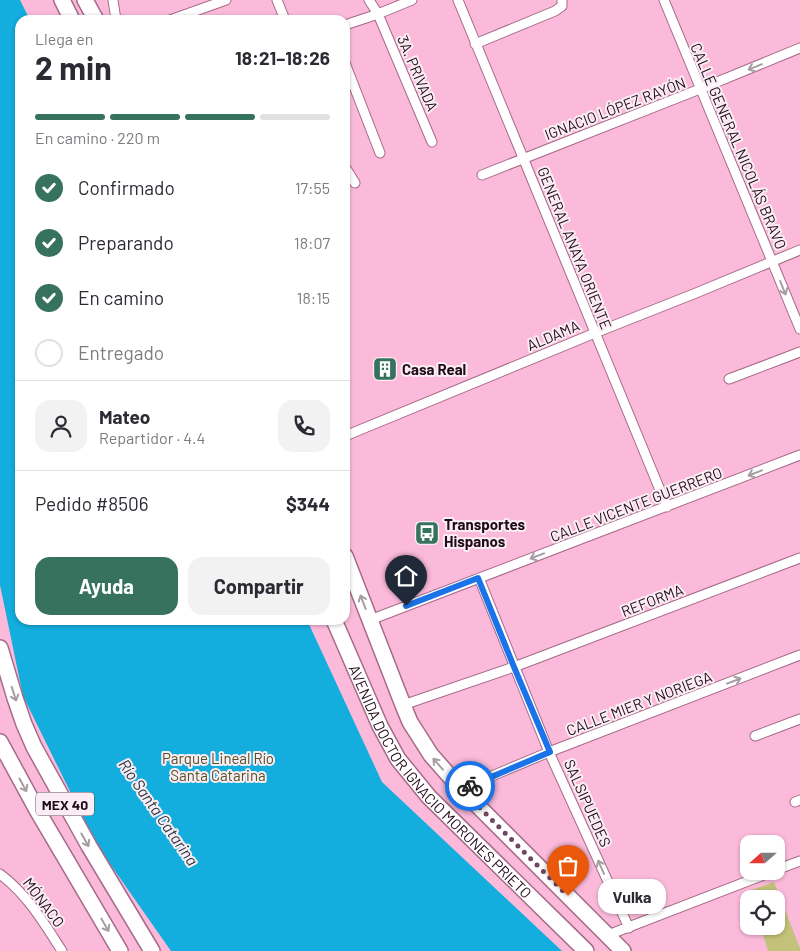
<!DOCTYPE html>
<html lang="es">
<meta charset="utf-8">
<style>
:root{--surface:#fff;--page:#f2f2f3;--text:#2b2b33;--muted:#7c7c81;--line:#e1e1e2;--accent:#36725d}
body{margin:0;font-family:Barlow,sans-serif;background:var(--page);color:var(--text);height:100vh;display:flex;flex-direction:column;font-size:19px;white-space:nowrap}
*{box-sizing:border-box;margin:0}
p{font-size:16px;color:var(--muted)}
.icon{flex:none;width:28px;height:28px;fill:none;stroke:currentColor;stroke-width:2;stroke-linecap:round;stroke-linejoin:round}
.map{position:relative;flex:1;overflow:hidden}
.drawer{position:absolute;left:15px;top:15px;width:335px;height:610px;display:flex;flex-direction:column;background:var(--surface);border-radius:15px;box-shadow:0 1px 4px #0004}
.drawer>*{flex:none}
.needle{width:32px;rotate:249deg}
.tools{position:absolute;left:740px;top:835px;display:grid;gap:10px}
.tools a{display:grid;place-items:center;width:45px;height:45px;border-radius:10px;background:var(--surface);box-shadow:0 1px 4px #0004;font-size:25px}
.pin{position:absolute;display:grid;place-items:center;width:42px;height:42px;color:#fff;margin:-51px -21px;border-radius:50% 50% 50% 0;rotate:-45deg;box-shadow:0 0 5px #0007}
.pin .icon{rotate:45deg}
.courier{position:absolute;display:grid;place-items:center;width:50px;height:50px;margin:-25px;border:4px solid #1a73e8;border-radius:50%;background:#fff;color:#222;box-shadow:0 1px 6px #0007}
.bubble{position:absolute;height:35px;border-radius:15px;background:var(--surface);box-shadow:0 1px 4px #0004;font-size:16px;font-weight:700;line-height:35px;text-align:center}
.head em{font-style:normal;font-weight:700}
.head div{display:flex;flex-direction:column-reverse}
.head{display:flex;align-items:center;justify-content:space-between;height:85px;padding:0 20px}
h1{font-size:32px;font-weight:700;line-height:38px}
.bar{display:grid;grid-template-columns:repeat(4,1fr);gap:8px 5px;align-content:center;height:60px;padding:0 20px}
.bar i{height:6px;border-radius:4px;background:var(--line)}
.bar .on{background:var(--accent)}
.bar p{grid-column:span 4}
.line{display:flex;align-items:center;gap:12px;padding:0 20px;border-top:1px solid var(--line)}
.line div{flex:1}
.round{display:grid;place-items:center;flex:none;width:52px;height:52px;border-radius:15px;background:var(--page)}
ol{padding:0 20px;list-style:none}
li{display:flex;align-items:center;gap:15px;height:55px}
li p{margin-inline-start:auto}
li .icon{padding:5px;border-radius:50%;background:var(--accent);color:#fff;stroke-width:4}
li:last-child{color:var(--muted)}
li i{width:28px;height:28px;border:2px solid var(--line);border-radius:50%}
.cta{display:flex;gap:10px;margin-top:auto;padding:10px 20px}
.cta a{flex:1;height:58px;border-radius:15px;background:var(--accent);color:#fff;font-size:20px;font-weight:700;line-height:58px;text-align:center}
.cta a+a{background:var(--page);color:var(--text)}
.map>svg:first-child{display:block}
</style>
<div class="map">
<svg width="800" height="951" viewBox="0 0 800 951">
<rect width="100%" height="100%" fill="#fcbadb"/>
<!-- green -->
<path fill="#c3c27a" d="M774,882L800,948V951H768L760,926H776V899H751L749,891Z"/>
<!-- water -->
<path fill="#13adde" d="M0,0H20L30,20H20V620H307L382,782L562,951H171L96,844L23,696L0,585Z"/>
<g fill="none" stroke-linecap="round" stroke-linejoin="round">
<defs>
<path id="minor" d="M113,0L116,20
M277,0L285,20
M369,0L378,14L432,142
M458,0L667,507
M664,0L800,329
M170,20L226,0
M345,25L378,14L412,0
M475,44L555,11L562,6V0
M345,63L380,153
M345,167L355,183
M482,175L700,89L800,48
M729,379L800,352
M345,436L595,333L696,293L800,250
M479,578L549,752L629,928
M370,620L800,455
M403,705L514,667L800,558
M755,736L800,719
M461,789L549,752L800,655
M795,802L800,800
M776,870L800,861
M0,874C27,894 44,923 62,951
M608,935L774,871"/>
<g id="trunk">
<path d="M62,0L72,20"/>
<path d="M85,0L96,20"/>
<path d="M345,556L403,705L410,722L431,755L461,789L623,951"/>
<path id="s1" d="M334,620L380,726L398,759L429,797L586,951"/>
<path d="M0,648L15,698L24,724L34,747L89,846L152,951"/>
<path d="M0,742L37,810L120,951"/>
</g>
</defs>
<!-- minor casing -->
<use href="#minor" stroke="#a66a89" stroke-width="11"/>
<!-- trunk casing -->
<use href="#trunk" stroke="#a66a89" stroke-width="18"/>
<!-- minor -->
<use href="#minor" stroke="#fff" stroke-width="9"/>
<!-- trunk -->
<use href="#trunk" stroke="#fff" stroke-width="15"/>
</g>
<!-- one-way arrows -->
<defs><path id="oneway-shaft" d="M-6 0H5M1.5-3L5.5 0L1.5 3" fill="none" stroke-width="1.6" stroke-linecap="round" stroke-linejoin="round" transform="scale(1.25)"/></defs>
<g stroke="#a69da2">
<use href="#oneway-shaft" transform="translate(755 67) rotate(158)"/>
<use href="#oneway-shaft" transform="translate(783 288) rotate(68)"/>
<use href="#oneway-shaft" transform="translate(755 473) rotate(159)"/>
<use href="#oneway-shaft" transform="translate(537 556) rotate(159)"/>
<use href="#oneway-shaft" transform="translate(363 602) rotate(-111)"/>
<use href="#oneway-shaft" transform="translate(734 681) rotate(-21)"/>
<use href="#oneway-shaft" transform="translate(14 694) rotate(72)"/>
<use href="#oneway-shaft" transform="translate(438 764) rotate(-131)"/>
<use href="#oneway-shaft" transform="translate(23 785) rotate(61)"/>
<use href="#oneway-shaft" transform="translate(85 840) rotate(61)"/>
<use href="#oneway-shaft" transform="translate(601 867) rotate(-114)"/>
<use href="#oneway-shaft" transform="translate(105 925) rotate(60)"/>
</g>
<g fill="none" stroke-linecap="round" stroke-linejoin="round">
<!-- done -->
<path stroke="#6e485c" stroke-width="5" stroke-dasharray="0 9" d="M470,786L461,789L568,896"/>
<!-- route -->
<path stroke="#1a73e8" stroke-width="6" d="M406,606L478,578L514,667L550,752L470,786"/>
</g>
<!-- icons -->
<defs>
<symbol id="building-square" viewBox="-11 -11 22 22"><rect x="-9" y="-9" width="18" height="18" rx="4" fill="#36725d" stroke="#fbedf4"/><path d="M-4-6H4V6H1V3H-1V6H-4ZM-2.5-4.3h1.7v1.8h-1.7ZM.8-4.3h1.7v1.8H.8ZM-2.5-1h1.7V.8h-1.7ZM.8-1h1.7V.8H.8Z" fill="#fff"/></symbol>
<symbol id="bus-square" viewBox="-11 -11 22 22"><rect x="-9" y="-9" width="18" height="18" rx="4" fill="#36725d" stroke="#fbedf4"/><path d="M-5-6H5V4H4V6H2V4H-2V6H-4V4H-5ZM-3.5-4V0h7V-4ZM-3.5 1.2v1.5H-2V1.2ZM2 1.2v1.5H3.5V1.2Z" fill="#fff"/></symbol>
</defs>
<g fill-rule="evenodd">
<use href="#building-square" x="371" y="355" width="28" height="28"/>
<use href="#bus-square" x="413" y="519" width="28" height="28"/>
</g>
<g text-anchor="middle" dominant-baseline="central" stroke-width="4" stroke-linejoin="round" paint-order="stroke">
<!-- shield labels -->
<rect fill="#fbedf4" stroke="#624e59" stroke-width="1" x="36" y="792.5" width="58" height="23" rx="4"/>
<g font-size="14" font-weight="bold" fill="#210a17">
<text x="65" y="804">MEX 40</text>
</g>
<!-- street labels -->
<g font-size="15" fill="#210a17" stroke="#fbedf4">
<text transform="translate(418 73) rotate(67)">3A. PRIVADA</text>
<text transform="translate(615 108) rotate(-21)">IGNACIO LÓPEZ RAYÓN</text>
<text transform="translate(739 146) rotate(67)">CALLE GENERAL NICOLÁS BRAVO</text>
<text transform="translate(575 248) rotate(68)">GENERAL ANAYA ORIENTE</text>
<text transform="translate(553 335) rotate(-23)">ALDAMA</text>
<text transform="translate(636 504) rotate(-21)">CALLE VICENTE GUERRERO</text>
<text transform="translate(652 600) rotate(-21)">REFORMA</text>
<text transform="translate(639 703) rotate(-21)">CALLE MIER Y NORIEGA</text>
<text stroke="none"><textPath href="#s1" startOffset="196">AVENIDA DOCTOR IGNACIO MORONES PRIETO</textPath></text>
<text transform="translate(588 803) rotate(66)">SALSIPUEDES</text>
<text transform="translate(44 902) rotate(53)">MÓNACO</text>
</g>
<!-- poi labels -->
<g font-size="15" font-weight="bold" fill="#210a17" stroke="#fbedf4" text-anchor="start">
<text x="402" y="369">Casa Real</text>
<text x="444" y="524">Transportes<tspan x="444" dy="17">Hispanos</tspan></text>
</g>
<!-- park labels -->
<g font-size="15" fill="#525124" stroke="#fbedf4">
<text x="218" y="758">Parque Lineal Río<tspan x="218" dy="17">Santa Catarina</tspan></text>
</g>
<!-- water labels -->
<g font-size="16" font-style="italic" fill="#213740" stroke="#fbedf4">
<text transform="translate(159 812) rotate(55)">Río Santa Catarina</text>
</g>
</g>
</svg>
<div class="tools">
<a><svg class="needle" viewBox="-14 -14 28 28"><path d="M0-13l5 13h-10z" fill="#e53935"/><path d="M0 13l5-13h-10z" fill="#7c7c81"/></svg></a>
<a><svg class="icon" aria-label="locate" viewBox="0 0 24 24"><circle cx="12" cy="12" r="6"/><path d="M12 2v4M12 18v4M2 12h4M18 12h4"/></svg></a>
</div>
<div class="pin" style="left:568px;top:896px;background:#ea580c"><svg class="icon" aria-label="bag" viewBox="0 0 24 24"><path d="M5 8h14l-1 12H6zM9 8a3 3 0 0 1 6 0"/></svg></div>
<div class="pin" style="left:406px;top:606px;background:#1f2937"><svg class="icon" aria-label="home" viewBox="0 0 24 24"><path d="M3 11l9-7 9 7M6 9v11h12V9"/></svg></div>
<div class="courier" style="left:470px;top:786px"><svg class="icon" aria-label="bike" viewBox="0 0 24 24"><circle cx="6" cy="16" r="4"/><circle cx="18" cy="16" r="4"/><path d="M6 16l4-8h5l3 8M10 8l3 8H6M13 5h3"/></svg></div>
<div class="bubble" style="left:598px;top:879px;width:68px">Vulka</div>
<section class="drawer">
<div class="head"><div><h1>2 min</h1><p>Llega en</p></div><em>18:21–18:26</em></div>
<div class="bar"><i class="on"></i><i class="on"></i><i class="on"></i><i></i><p>En camino · 220 m</p></div>
<ol>
<li><svg class="icon" aria-label="check" viewBox="0 0 24 24"><path d="M5 12l5 5 9-10"/></svg>Confirmado<p>17:55</p></li>
<li><svg class="icon" aria-label="check" viewBox="0 0 24 24"><path d="M5 12l5 5 9-10"/></svg>Preparando<p>18:07</p></li>
<li><svg class="icon" aria-label="check" viewBox="0 0 24 24"><path d="M5 12l5 5 9-10"/></svg>En camino<p>18:15</p></li>
<li><i></i>Entregado</li>
</ol>
<div class="line" style="height:90px"><a class="round"><svg class="icon" aria-label="person" viewBox="0 0 24 24"><circle cx="12" cy="8" r="4"/><path d="M4 21q1-7 8-7t8 7"/></svg></a><div><b>Mateo</b><p>Repartidor · 4.4</p></div><a class="round"><svg class="icon" aria-label="phone" viewBox="0 0 24 24"><path d="M5 4h4l2 5-3 2q2 4 5 5l2-3 5 2v4C11 20 4 13 5 4z"/></svg></a></div>
<div class="line" style="height:65px"><div>Pedido #8506</div><b>$344</b></div>
<div class="cta"><a>Ayuda</a><a>Compartir</a></div>
</section>
</div>
